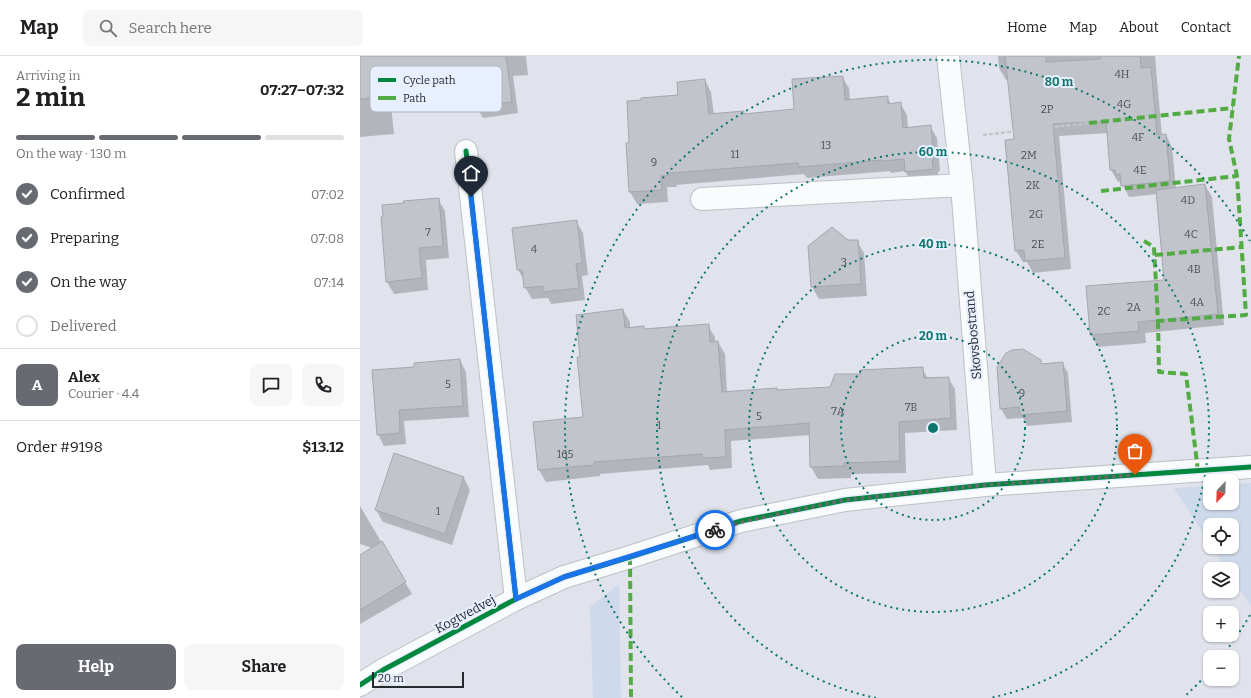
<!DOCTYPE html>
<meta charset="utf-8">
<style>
:root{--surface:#fff;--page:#f6f6f6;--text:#202124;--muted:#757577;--line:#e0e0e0;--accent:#676a70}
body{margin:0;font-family:Bitter,serif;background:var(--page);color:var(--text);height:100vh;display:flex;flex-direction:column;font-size:15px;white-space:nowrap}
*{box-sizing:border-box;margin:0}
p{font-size:13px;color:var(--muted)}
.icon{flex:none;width:22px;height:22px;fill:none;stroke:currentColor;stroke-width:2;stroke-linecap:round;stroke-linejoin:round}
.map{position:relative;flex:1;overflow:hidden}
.sheet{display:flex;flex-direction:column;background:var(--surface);width:360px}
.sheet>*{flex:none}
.needle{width:26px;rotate:203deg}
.fabs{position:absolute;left:843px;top:418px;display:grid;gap:8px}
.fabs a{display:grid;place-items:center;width:36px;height:36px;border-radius:8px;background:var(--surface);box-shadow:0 1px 3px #0004;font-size:20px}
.scale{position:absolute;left:12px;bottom:10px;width:92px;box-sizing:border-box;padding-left:4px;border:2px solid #26292e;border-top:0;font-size:11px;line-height:14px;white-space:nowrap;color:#26292e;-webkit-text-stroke:3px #e8effe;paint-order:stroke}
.pin{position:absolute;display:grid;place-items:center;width:34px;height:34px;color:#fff;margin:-41px -17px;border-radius:50% 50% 50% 0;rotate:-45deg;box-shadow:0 0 4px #0007}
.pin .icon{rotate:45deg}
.courier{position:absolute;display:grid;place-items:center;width:40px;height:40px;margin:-20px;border:3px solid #1a73e8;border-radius:50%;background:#fff;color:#222;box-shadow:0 1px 5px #0007}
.head em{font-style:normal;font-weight:700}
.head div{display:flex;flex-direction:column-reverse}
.head{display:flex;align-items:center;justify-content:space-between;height:68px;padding:0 16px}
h1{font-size:26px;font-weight:700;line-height:30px}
.bar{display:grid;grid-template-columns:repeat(4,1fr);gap:6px 4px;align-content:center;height:48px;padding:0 16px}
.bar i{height:5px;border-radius:3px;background:var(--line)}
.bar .current{background:var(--accent)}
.bar p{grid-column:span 4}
.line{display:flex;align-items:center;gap:10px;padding:0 16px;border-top:1px solid var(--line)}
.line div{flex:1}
.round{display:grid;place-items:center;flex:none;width:42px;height:42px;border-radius:8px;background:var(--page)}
ol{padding:0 16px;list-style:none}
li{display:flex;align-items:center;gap:12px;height:44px}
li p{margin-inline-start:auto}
li .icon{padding:4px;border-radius:50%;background:var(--accent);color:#fff;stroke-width:4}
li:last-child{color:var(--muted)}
li i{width:22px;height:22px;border:2px solid var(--line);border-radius:50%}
.primary-button{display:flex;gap:8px;margin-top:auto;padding:8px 16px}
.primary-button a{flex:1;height:46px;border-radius:8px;background:var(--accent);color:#fff;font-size:16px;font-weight:700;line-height:46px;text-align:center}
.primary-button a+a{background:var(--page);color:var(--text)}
header{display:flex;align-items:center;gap:24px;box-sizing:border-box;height:56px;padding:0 20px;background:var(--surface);border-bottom:1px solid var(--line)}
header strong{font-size:19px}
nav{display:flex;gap:22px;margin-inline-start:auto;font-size:14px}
.search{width:280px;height:36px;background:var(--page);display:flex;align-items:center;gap:10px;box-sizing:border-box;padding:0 14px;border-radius:8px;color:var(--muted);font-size:15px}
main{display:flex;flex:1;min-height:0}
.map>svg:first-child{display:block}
</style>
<header>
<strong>Map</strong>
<div class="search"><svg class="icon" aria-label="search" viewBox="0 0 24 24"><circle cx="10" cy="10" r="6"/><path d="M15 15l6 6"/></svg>Search here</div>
<nav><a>Home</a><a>Map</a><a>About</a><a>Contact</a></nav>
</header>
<main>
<section class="sheet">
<div class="head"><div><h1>2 min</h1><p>Arriving in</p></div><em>07:27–07:32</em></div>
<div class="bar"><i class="current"></i><i class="current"></i><i class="current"></i><i></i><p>On the way · 130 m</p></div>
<ol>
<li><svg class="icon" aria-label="check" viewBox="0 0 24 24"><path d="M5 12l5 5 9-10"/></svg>Confirmed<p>07:02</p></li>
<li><svg class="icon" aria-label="check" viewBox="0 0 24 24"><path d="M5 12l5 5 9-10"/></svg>Preparing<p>07:08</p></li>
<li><svg class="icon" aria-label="check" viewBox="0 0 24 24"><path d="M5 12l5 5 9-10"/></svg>On the way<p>07:14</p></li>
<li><i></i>Delivered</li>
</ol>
<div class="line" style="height:72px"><b class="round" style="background:var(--accent);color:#fff">A</b><div><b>Alex</b><p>Courier · 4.4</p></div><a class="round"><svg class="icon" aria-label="chat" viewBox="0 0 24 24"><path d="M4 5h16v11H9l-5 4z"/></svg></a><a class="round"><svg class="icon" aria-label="phone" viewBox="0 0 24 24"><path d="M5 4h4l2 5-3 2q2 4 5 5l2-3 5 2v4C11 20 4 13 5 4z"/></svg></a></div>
<div class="line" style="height:52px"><div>Order #9198</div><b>$13.12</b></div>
<div class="primary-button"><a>Help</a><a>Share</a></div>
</section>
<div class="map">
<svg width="891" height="642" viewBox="0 0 891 642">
<rect width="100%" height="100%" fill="#e0e3eb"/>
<!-- green -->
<path fill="#cfd9ec" d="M891,427V551L872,522V513H866L852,491H872V469H850V488L814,432L850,430V447H872V428Z
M259,528L261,642H233L230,551Z"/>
<!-- shadow -->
<path fill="#0003" d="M0,0H166L168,19L153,20L158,57L123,62L116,50L113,28L52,36L53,47L31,49L34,78L0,81Z
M638,0H795L802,80L806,79L812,91L816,133L845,129L852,141L864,269L785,277L786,287L738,291L731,279L727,231L805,225L798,138L769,141L761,125L758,126L751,114L748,77L699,80L711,213L673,217L667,206H663L656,195L655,83L649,24H646L639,12Z
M482,21L489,32L490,44L527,41L531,48L540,47L547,59L548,72L570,70L577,82L580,115L578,116L579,125L552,127L545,115L531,117L530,115L447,122L444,118L316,129L317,131H307L308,146L277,148L270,136L267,88H270L282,45L319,40L345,24L351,36L354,59H385L435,54Z
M78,143L85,155L89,202L66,204L68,234L34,238L27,226L45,148Z
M216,165L223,177L228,219L222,220L225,244L191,248L188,242L172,243L165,231V225L158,214Z
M488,185H497L504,197L507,240L459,243L452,231L449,191Z
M263,254L270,266V272L283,271L285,274L348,270L355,281V286H358L365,298L367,337L418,335L471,332L502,319L562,312L568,323L588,322L595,333L597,374L545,377L546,417L491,418V422L458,423L451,411L450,379L371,385L372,412L350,414L348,409L240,418V420L186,426L179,414L174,366L224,362L221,301Z
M100,304L106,316L109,361L44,365L46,388L24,390L18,378L55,312Z
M680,305L682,309L702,307L708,317L712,366L667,370L663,362L647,363L641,353Z
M104,422L110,434L92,489L23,466L16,454Z
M0,450L52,538L0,568V500L12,492L0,488Z"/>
<!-- building -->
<path fill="#c1c4cb" stroke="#a4a7ad" d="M0,0H146L152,46L115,51L110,16L46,24L47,36L25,38V41L0,43Z
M645,0H686V6L740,3V0H780L781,12L791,11L797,79L806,78L810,125L761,130L760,118L756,119L755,114H750L746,65L693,68L705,202L665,205L664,194L655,195L645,84L654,83Z
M483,20L485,44L528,40V48L541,46L543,72L571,69L574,104H572L573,113L545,116L544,103L524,105L523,104L439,111L438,107L310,117V119L301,120L302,134L269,136L266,87H269L267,45L281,44V42L318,39L317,26L345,23L349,58L384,55V58L434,53L432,23Z
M845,128L858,258L778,266L779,275L730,279L726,230L804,224L796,134Z
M79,142L83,190L59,192L62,222L26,226L21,161L23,160L22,149L44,147L43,145Z
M217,164L222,207L216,208L219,232L183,236V230L164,232L162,214H157L152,172Z
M472,171L488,184H498L501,228L451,231L448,190Z
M263,253L265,272L284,270V273L349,268L350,286L358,285L362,336L417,332V334L470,331L475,318H501L500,314L563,311L564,322L589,321L591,362L539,366L540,405L484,407L485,410L450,411L449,367L365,374L366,401L343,402L342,398L234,406V409L178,414L173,366L223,361L217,301H220L216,259Z
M663,293L681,304V308L703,306L707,355L660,359L659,351L640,353L637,311L646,297L652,294Z
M100,303L103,350L39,354L40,377L17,379L12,314L54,311V307Z
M34,397L104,421L85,478L15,454Z
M22,485L46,526L0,554V499Z"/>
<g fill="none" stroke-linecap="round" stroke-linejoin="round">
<defs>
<path id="street" d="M588,0L602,129L625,429
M106,95L156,543
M342,143L602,129"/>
<path id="secondary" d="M0,629L23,614L156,543L204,521L270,501L381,465L485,444L625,429L891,411"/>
</defs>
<!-- street casing -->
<use href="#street" stroke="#bdc0c6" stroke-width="24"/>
<!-- secondary casing -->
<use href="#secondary" stroke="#bdc0c6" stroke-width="24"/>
<!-- path -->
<path stroke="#c3c5c8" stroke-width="2.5" stroke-dasharray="4 2" stroke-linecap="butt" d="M623,79L729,67"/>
<!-- street -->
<use href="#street" stroke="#fafbfc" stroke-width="22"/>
<!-- secondary -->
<use href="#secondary" stroke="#fafbfc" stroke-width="22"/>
<!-- quiet -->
<path stroke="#53ab44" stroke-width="4" stroke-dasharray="8 4" stroke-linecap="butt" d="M729,67L873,52
M741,135L877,120
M784,185L794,191L798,265L886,259L877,120L869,83L879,0
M795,199L882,191
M798,265L799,316L826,318L838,415
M270,501L271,642"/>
<defs>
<path id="cycleway" d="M106,95L156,543
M0,629L23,614L156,543L204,521L270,501L381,465L485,444L625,429L891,411"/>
</defs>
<!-- cycleway casing -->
<use href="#cycleway" stroke="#e8effe" stroke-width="8"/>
<!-- cycleway -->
<use href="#cycleway" stroke="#00873e" stroke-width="5"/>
</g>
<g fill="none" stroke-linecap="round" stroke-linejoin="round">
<!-- done -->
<path stroke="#676a70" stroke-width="4" stroke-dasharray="0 7.2" d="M355,474L381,466L485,444L625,429L775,419"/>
<!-- route -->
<path stroke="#1a73e8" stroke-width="5" d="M111,141L156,543L204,521L355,474"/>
</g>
<!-- distance rings -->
<g fill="none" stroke="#0f766e" stroke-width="2" stroke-dasharray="2 4">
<circle cx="573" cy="372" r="92"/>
<circle cx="573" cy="372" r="184"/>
<path d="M516 642A276 276 0 1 1 630 642"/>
<path d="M890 559A368 368 0 0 1 863 599M849 616A368 368 0 0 1 824 641M322 641A368 368 0 1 1 890 185"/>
</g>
<g text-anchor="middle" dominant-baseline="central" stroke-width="4" stroke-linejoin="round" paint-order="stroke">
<!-- number labels -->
<g font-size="11" fill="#4d5055">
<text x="762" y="18">4H</text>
<text x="764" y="48">4G</text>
<text x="687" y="53">2P</text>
<text x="778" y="81">4F</text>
<text x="466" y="89">13</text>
<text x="375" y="98">11</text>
<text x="669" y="99">2M</text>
<text x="294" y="106">9</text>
<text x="780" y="114">4E</text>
<text x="673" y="129">2K</text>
<text x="828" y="144">4D</text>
<text x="676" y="158">2G</text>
<text x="68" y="176">7</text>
<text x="831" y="178">4C</text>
<text x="678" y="188">2E</text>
<text x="174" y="193">4</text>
<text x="484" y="206">3</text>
<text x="834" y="213">4B</text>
<text x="837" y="246">4A</text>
<text x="774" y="251">2A</text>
<text x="744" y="255">2C</text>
<text x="88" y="328">5</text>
<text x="662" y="337">9</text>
<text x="551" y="351">7B</text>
<text x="478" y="355">7A</text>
<text x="399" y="360">5</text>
<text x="299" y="369">1</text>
<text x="205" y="398">165</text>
<text x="78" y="455">1</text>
</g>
<!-- street labels -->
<g font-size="13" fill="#26292e" stroke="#e8effe">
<text transform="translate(613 279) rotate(-95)">Skovsbostrand</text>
<text transform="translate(105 558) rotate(-28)">Kogtvedvej</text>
</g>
</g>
<!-- legend -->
<rect x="10" y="10" width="132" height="46" rx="6" fill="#e8effe" stroke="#aeb4c0" stroke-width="1"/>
<rect x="18" y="22" width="18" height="4" fill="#00873e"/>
<rect x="18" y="40" width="18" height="4" fill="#53ab44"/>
<g font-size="11" fill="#26292e">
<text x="43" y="28">Cycle path</text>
<text x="43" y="46">Path</text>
</g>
<circle cx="573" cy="372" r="6" fill="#0f766e" stroke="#e8effe" stroke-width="2"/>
<g font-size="12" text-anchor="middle" font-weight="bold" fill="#0f766e" stroke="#e8effe" stroke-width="4" stroke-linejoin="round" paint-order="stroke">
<text x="699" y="30">80 m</text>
<text x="573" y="100">60 m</text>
<text x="573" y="192">40 m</text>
<text x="573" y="284">20 m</text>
</g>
</svg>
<div class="fabs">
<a><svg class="needle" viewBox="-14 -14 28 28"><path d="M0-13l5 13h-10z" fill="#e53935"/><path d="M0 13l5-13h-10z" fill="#757577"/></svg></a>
<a><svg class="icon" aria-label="locate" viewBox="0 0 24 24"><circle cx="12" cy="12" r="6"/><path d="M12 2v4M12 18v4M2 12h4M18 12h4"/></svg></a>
<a><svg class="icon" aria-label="layers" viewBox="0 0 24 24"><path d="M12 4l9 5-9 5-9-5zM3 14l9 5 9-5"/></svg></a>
<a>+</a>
<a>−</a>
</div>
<div class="scale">20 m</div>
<div class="pin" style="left:775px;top:419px;background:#ea580c"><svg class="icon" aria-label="bag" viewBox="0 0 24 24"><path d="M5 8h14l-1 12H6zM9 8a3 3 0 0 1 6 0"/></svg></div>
<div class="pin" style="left:111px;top:141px;background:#1f2937"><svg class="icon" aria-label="home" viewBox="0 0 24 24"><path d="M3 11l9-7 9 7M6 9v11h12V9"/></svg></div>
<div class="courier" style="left:355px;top:474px"><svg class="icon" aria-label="bike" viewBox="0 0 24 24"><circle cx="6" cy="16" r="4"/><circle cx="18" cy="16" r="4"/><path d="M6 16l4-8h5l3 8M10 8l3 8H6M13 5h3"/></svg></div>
</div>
</main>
